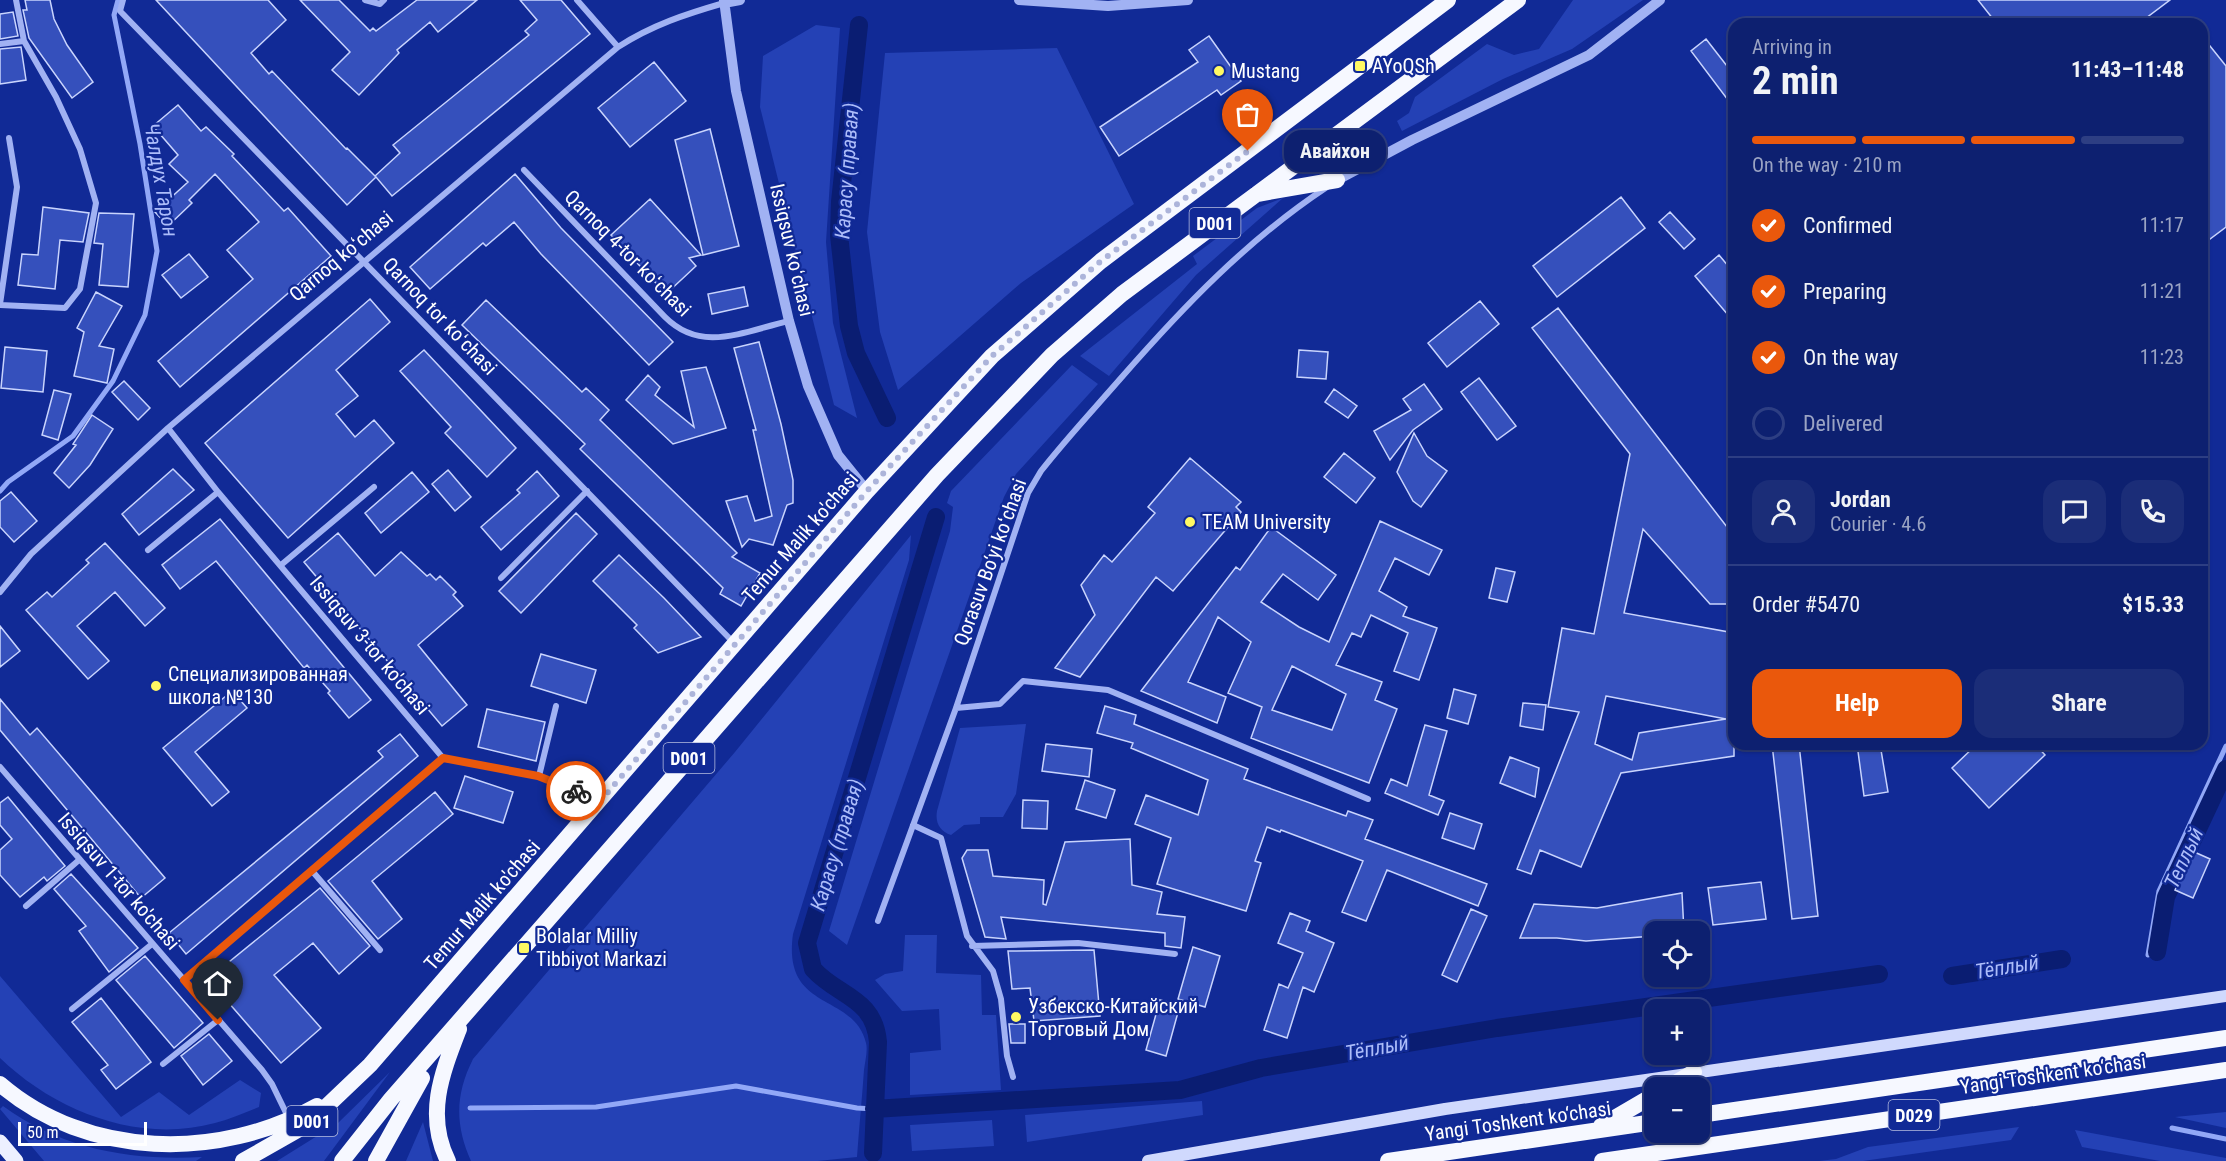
<!DOCTYPE html>
<meta charset="utf-8">
<style>
:root{--surface:#0d2070;--page:#1b2d78;--text:#f1f3f6;--muted:#9aa3c3;--line:#2d3e83;--accent:#ea580c}
body{margin:0;font-family:"Roboto Condensed",sans-serif;background:var(--page);color:var(--text);height:100vh;display:flex;flex-direction:column;font-size:22px;white-space:nowrap}
*{box-sizing:border-box;margin:0}
p{font-size:20px;color:var(--muted)}
.icon{flex:none;width:33px;height:33px;fill:none;stroke:currentColor;stroke-width:2;stroke-linecap:round;stroke-linejoin:round}
.map{position:relative;flex:1;overflow:hidden}
.details{position:absolute;left:1728px;top:18px;width:480px;height:732px;display:flex;flex-direction:column;background:var(--surface);border-radius:18px;box-shadow:0 2px 4px #0004,0 0 0 2px var(--line)}
.details>*{flex:none}
.fabs{position:absolute;left:1644px;top:921px;display:grid;gap:12px}
.fabs a{display:grid;place-items:center;width:66px;height:66px;border-radius:12px;background:var(--surface);box-shadow:0 2px 4px #0004,0 0 0 2px var(--line);font-size:30px}
.scale{position:absolute;left:18px;bottom:15px;width:129px;box-sizing:border-box;padding-left:6px;border:3px solid #fff;border-top:0;font-size:16px;line-height:21px;white-space:nowrap;color:#fff;-webkit-text-stroke:4px #112a96;paint-order:stroke}
.pin{position:absolute;display:grid;place-items:center;width:51px;height:51px;color:#fff;margin:-62px -26px;border-radius:50% 50% 50% 0;rotate:-45deg;box-shadow:0 0 6px #0007}
.pin .icon{rotate:45deg}
.courier{position:absolute;display:grid;place-items:center;width:60px;height:60px;margin:-30px;border:4px solid #ea580c;border-radius:50%;background:#fff;color:#222;box-shadow:0 2px 8px #0007}
.bubble{position:absolute;height:42px;border-radius:18px;background:var(--surface);box-shadow:0 2px 4px #0004,0 0 0 2px var(--line);font-size:20px;font-weight:700;line-height:42px;text-align:center}
.summary em{font-style:normal;font-weight:700}
.summary div{display:flex;flex-direction:column-reverse}
.summary{display:flex;align-items:center;justify-content:space-between;height:102px;padding:0 24px}
h1{font-size:39px;font-weight:700;line-height:45px}
.bar{display:grid;grid-template-columns:repeat(4,1fr);gap:9px 6px;align-content:center;height:72px;padding:0 24px}
.bar i{height:8px;border-radius:4px;background:var(--line)}
.bar .active{background:var(--accent)}
.bar p{grid-column:span 4}
.line{display:flex;align-items:center;gap:15px;padding:0 24px;border-top:2px solid var(--line)}
.line div{flex:1}
.round{display:grid;place-items:center;flex:none;width:63px;height:63px;border-radius:18px;background:var(--page)}
ol{padding:0 24px;list-style:none}
li{display:flex;align-items:center;gap:18px;height:66px}
li p{margin-inline-start:auto}
li .icon{padding:6px;border-radius:50%;background:var(--accent);color:#fff;stroke-width:4}
li:last-child{color:var(--muted)}
li i{width:33px;height:33px;border:3px solid var(--line);border-radius:50%}
.primary-button{display:flex;gap:12px;margin-top:auto;padding:12px 24px}
.primary-button a{flex:1;height:69px;border-radius:18px;background:var(--accent);color:#fff;font-size:24px;font-weight:700;line-height:69px;text-align:center}
.primary-button a+a{background:var(--page);color:var(--text)}
.map>svg:first-child{display:block}
</style>
<div class="map">
<svg width="2226" height="1161" viewBox="0 0 2226 1161">
<rect width="100%" height="100%" fill="#112a96"/>
<!-- green -->
<path fill="#2441b5" d="M1573,0H1643L1572,49L1503,79L1402,131L1397,121L1409,113L1415,97L1487,44L1514,55L1539,49Z
M816,25L840,28L826,242L833,323L857,418L834,405L760,107L763,56Z
M1057,48L1134,204L1021,283L898,390L880,332L867,232L885,53Z
M1283,198L1196,275L1109,376L1080,356L1197,264L1193,256L1257,208Z
M1072,365L1098,384L1016,474L1004,497L847,945L829,931L950,531L953,507L947,503L951,491Z
M911,535L909,560L793,934C782,1013 854,992 866,1043C868,1050 865,1062 864,1070C862,1099 859,1128 857,1157L818,1161H471C455,1125 455,1095 473,1059L735,752Z
M1026,724L1016,794L1003,817H980V824L964,825L951,835C940,831 935,823 937,811L960,728Z
M905,935H937L936,973L981,975L982,1015H996L1001,1090L910,1095V1053L941,1050L939,1009L902,1011L875,980L885,974L903,971Z
M0,976L121,1117L159,1092L189,1115L240,1080L261,1093L259,1107C245,1113 230,1119 215,1123C138,1144 55,1111 0,1058Z
M390,1072L324,1161H277L338,1123Z
M1202,1101L1203,1115L1027,1142L1025,1115Z
M3,1106C61,1149 131,1161 202,1157L196,1161H44L0,1109Z
M2226,1112V1128L2175,1117Z
M992,1120L994,1146L912,1151L910,1125Z
M423,1122L433,1161H406Z
M2019,1127L2011,1140L1863,1161H1819L1836,1159L1868,1147Z
M2075,1130L2226,1158V1161H2160L2082,1147Z"/>
<g fill="none" stroke-linecap="round" stroke-linejoin="round">
<!-- stream -->
<path stroke="#92a8f7" stroke-width="5" d="M0,491L8,482L73,436L113,381L145,315L157,251L140,144L114,15L118,0
M2148,955L2159,891L2226,746
M470,1108L596,1107L736,1086L857,1108L874,1109
M2172,1128L2226,1139"/>
<!-- canal -->
<path stroke="#0a1d72" stroke-width="18" d="M859,25L840,202L839,235L849,326L856,353L887,418
M2157,952L2166,897L2226,769
M1952,976L2062,959
M874,1109L1180,1090L1261,1068L1497,1028L1879,974
M873,1153L878,1042C874,997 838,997 813,969L807,943L936,517"/>
</g>
<!-- building -->
<path fill="#3550bc" stroke="#c9d4fd" stroke-width="1.5" fill-rule="evenodd" d="M25,0H50L54,19L67,45L93,82L72,98L29,38L23,10H27Z
M156,0H268L286,20L251,53L269,74L272,71L346,149L347,148L375,176L400,153L393,145L529,35L525,31L537,20L520,0H561L590,34L392,196L376,177L347,205Z
M300,0H339L370,31L373,28L376,31L417,0H477L438,32L430,22L397,50L399,53L359,95L332,70L350,52Z
M1978,0H2170L2138,24H1997Z
M13,12L18,36L0,39V14Z
M1209,36L1241,81L1221,95L1217,90L1119,156L1100,127L1198,62L1189,50Z
M1706,39L1734,75V108L1691,51Z
M2210,46L2226,66V227L2202,245V52Z
M21,47L26,80L0,84V49Z
M654,62L686,101L630,147L598,108Z
M178,105L201,131L206,127L234,154L232,156L284,211L288,208L331,256L180,387L158,361L253,279L227,250L259,222L215,174L189,200L192,203L168,226L155,212L188,182L169,164L178,155L153,126Z
M710,129L739,246L703,255L675,140Z
M515,174L561,228L673,342L649,365L541,254L514,222L486,246L483,243L430,289L410,267Z
M1621,197L1645,228L1557,297L1533,266Z
M650,199L701,255L689,258L696,266L666,294L611,235Z
M43,207L89,213L83,242L60,240L55,289L18,285L22,254L38,255Z
M1670,212L1695,239L1684,249L1659,222Z
M99,213L134,214L128,287L99,285L103,244L94,243Z
M189,254L208,277L181,298L162,275Z
M1719,255L1734,273V322L1695,276Z
M744,287L748,306L712,314L708,294Z
M96,292L122,306L99,346L114,349L107,383L74,376L84,332L77,328Z
M370,299L390,322L336,370L358,396L336,414L355,437L374,420L394,443L288,538L205,443Z
M486,300L582,392L586,388L609,410L600,420L737,553L732,557L760,573L741,606L720,594L723,588L580,449L585,444L462,325Z
M1480,301L1499,324L1447,367L1428,343Z
M1558,308L1734,536V604H1710L1643,529L1624,613L1734,633V756L1621,773L1581,867L1540,850L1531,874L1517,869L1579,712L1548,707L1562,628L1594,634L1630,454L1532,328ZM1606,696L1726,719L1639,733L1632,760L1595,744Z
M759,342L781,424L793,480V503L787,505L773,545L749,539L742,547L726,501L747,496L755,521L772,516L753,430H756L734,348Z
M5,347L47,351L43,392L1,388Z
M424,350L516,448L487,477L445,433L451,427L400,371Z
M1299,350L1328,352L1326,379L1297,377Z
M706,367L726,428L673,444L626,400L648,375L660,387L655,395L694,427L681,371Z
M1479,378L1516,426L1497,440L1461,392Z
M124,381L150,408L138,420L112,392Z
M1424,384L1442,409L1413,430L1390,460L1374,431L1411,410L1403,399Z
M1334,389L1357,406L1348,418L1325,402Z
M54,390L71,394L58,440L42,435Z
M92,415L113,429L90,465L69,488L54,473L76,445L73,444Z
M1414,433L1427,456L1447,471L1421,507L1413,501L1397,472Z
M1344,453L1375,478L1356,503L1324,477Z
M1190,458L1241,502L1236,507L1241,512L1173,591L1156,577L1080,677L1055,668L1095,615L1081,585L1104,555L1112,562L1155,513L1148,507Z
M173,469L194,490L139,535L122,514Z
M448,470L471,497L455,511L432,484Z
M537,471L559,496L501,550L481,527L520,493L517,490Z
M412,472L429,492L381,533L365,513Z
M11,492L37,521L14,542L0,527V501Z
M576,513L597,534L521,613L499,591Z
M220,519L371,700L349,718L328,693L330,691L307,665L304,668L216,561L180,589L162,565Z
M1380,521L1442,550L1429,575L1395,558L1379,591L1407,607L1403,616L1437,628L1419,680L1394,671L1408,633L1371,615L1361,637L1352,633L1336,665L1382,682L1375,700L1397,709L1369,783L1251,738L1262,707L1228,693L1251,642L1218,617L1188,682L1226,697L1217,723L1141,691L1236,567L1240,570L1271,527L1336,575L1318,600L1283,574L1261,602L1299,627L1329,642ZM1292,666L1346,694L1332,730L1272,710Z
M338,533L375,576L401,552L427,576L430,574L436,580L440,576L456,592L453,595L463,606L418,645L467,705L442,726L304,562Z
M105,543L165,608L145,626L115,592L77,626L109,661L88,679L26,610L47,592L52,597L89,563L86,560Z
M619,555L664,598L701,637L658,653L634,628L637,625L593,581Z
M1496,568L1515,572L1507,602L1489,598Z
M0,626L20,651L0,667Z
M541,654L596,670L586,703L531,686Z
M1454,689L1476,695L1468,724L1447,718Z
M232,691L247,708L195,752L229,792L212,806L163,748Z
M0,699L30,735L37,728L165,878L141,898L0,730Z
M1523,703L1546,705L1543,730L1520,726Z
M1105,706L1136,715L1134,724L1248,769L1244,779L1346,816L1348,811L1373,820L1365,839L1487,884L1478,906L1387,870L1366,921L1342,912L1363,861L1281,830L1280,832L1267,827L1255,861L1261,863L1246,911L1157,884L1171,838L1135,824L1146,795L1198,815L1208,780L1131,748L1133,743L1097,733Z
M487,709L545,722L536,761L478,747Z
M1425,725L1447,731L1429,795L1444,801L1438,815L1385,793L1391,779L1407,786Z
M400,734L418,756L186,954L169,933L383,757L378,751Z
M1046,744L1092,749L1089,777L1042,771Z
M1772,744H1799L1818,916L1792,919Z
M1857,744H1880L1888,792L1864,796Z
M1977,744H2035L2045,755L1989,808L1952,768Z
M1510,757L1539,768L1535,797L1500,783Z
M465,776L513,792L503,823L454,808Z
M1085,780L1115,790L1106,818L1076,809Z
M435,792L453,814L372,881L402,919L378,939L328,881Z
M8,797L65,866L47,881L44,877L20,897L0,875V850L12,839L0,825V803Z
M1023,800L1048,801L1047,829L1022,828Z
M1450,813L1482,824L1474,849L1442,838Z
M1130,839L1132,885L1162,892L1157,914L1185,917L1181,948L1165,946V933L1001,917L1006,939L985,937L962,858L967,850H988L993,876L1044,880L1043,904L1046,905L1065,842Z
M2192,851L2210,859L2193,898L2175,890Z
M71,874L138,948L109,972L79,931L86,926L54,889Z
M1761,882L1766,919L1713,925L1708,888Z
M320,888L370,946L339,974L313,943L274,975L321,1028L281,1063L208,979Z
M1682,893L1684,932H1654V936L1586,941L1557,938H1520L1534,904L1597,908Z
M1471,909L1487,916L1457,982L1442,975Z
M1290,913L1310,921L1306,931L1334,943L1314,992L1303,987L1287,1038L1264,1030L1279,984L1288,988L1303,953L1278,943Z
M1193,947L1220,956L1205,1007L1178,999Z
M1094,950L1100,1016L1034,1021L1030,988L1012,989L1008,951Z
M145,956L203,1023L174,1048L116,980Z
M101,998L151,1062L116,1089L101,1070L108,1065L72,1022Z
M1160,1000L1180,1005L1166,1056L1146,1050Z
M1009,1024H1025V1043H1011Z
M209,1034L232,1061L203,1085L181,1056Z"/>
<g fill="none" stroke-linecap="round" stroke-linejoin="round">
<!-- minor -->
<path stroke="#a1b2f3" stroke-width="6" d="M123,0L120,11L733,642
M365,0L380,4L384,0
M577,0L618,47
M0,44L24,41
M524,170L665,317C702,354 744,331 789,321
M0,304L17,187L9,138
M0,305L65,308L80,289L96,203L80,149L56,97L24,41L16,0
M168,428L218,492L443,758L539,776L578,792L595,805
M148,550L218,492
M281,565L374,487
M501,578L587,491
M0,592L31,554L168,428L618,47C652,25 686,14 724,3
M956,708L1000,704L1023,681L1108,690L1368,799
M0,767L262,1070L272,1084L289,1119
M539,776L556,706
M913,825L941,838L967,936L993,971L1001,999L1007,1056L1013,1077
M313,872L380,950
M26,906L79,860
M878,921L956,708L1028,493L1041,471C1066,439 1094,409 1121,378C1184,306 1247,240 1327,187
M972,946L1078,943L1175,954
M184,980L443,758
M72,1009L152,944
M163,1064L218,1020"/>
<!-- tertiary -->
<path stroke="#a1b2f3" stroke-width="10" d="M724,0L736,91L789,321L808,386L838,455L867,491
M1019,0L1108,6L1188,0
M724,3L740,0
M1337,180L1412,140L1589,55L1660,0"/>
<!-- secondary -->
<path stroke="#d0d9fd" stroke-width="12" d="M1148,1161L1445,1109L2226,996"/>
<!-- primary -->
<path stroke="#edf0ff" stroke-width="15" d="M0,1142L16,1161"/>
<!-- trunk -->
<path stroke="#f6f8ff" stroke-width="16" d="M1257,194L1337,180
M0,1084C87,1159 219,1161 317,1106
M1667,1088L1694,1072
M1700,1115L2226,1038
M1601,1126L1654,1095
M243,1161L308,1124L370,1065L867,491L992,356L1101,261L1448,0
M342,1161L391,1099L937,475L1052,355L1122,294L1518,0
M376,1161L422,1078
M448,1161C425,1115 442,1073 459,1029
M1388,1161L1654,1122
M1602,1161L2226,1070"/>
</g>
<g fill="none" stroke-linecap="round" stroke-linejoin="round">
<!-- done -->
<path stroke="#acb4da" stroke-width="6" stroke-dasharray="0 10.8" d="M576,791L596,806L867,491L992,356L1101,261L1248,151"/>
<!-- route -->
<path stroke="#ea580c" stroke-width="8" d="M218,1020L184,980L443,758L538,776L576,791"/>
</g>
<!-- markers -->
<g fill="#fff863" stroke="#112a96" stroke-width="2">
<rect x="1354" y="60" width="12" height="12" rx="3"/>
<circle cx="1219" cy="71" r="6"/>
<circle cx="1190" cy="522" r="6"/>
<circle cx="156" cy="686" r="6"/>
<rect x="518" y="942" width="12" height="12" rx="3"/>
<circle cx="1016" cy="1017" r="6"/>
</g>
<g text-anchor="middle" dominant-baseline="central" stroke-width="4.5" stroke-linejoin="round" paint-order="stroke">
<!-- shield labels -->
<g fill="#112a96" stroke="#b8bfe0" stroke-width="1.5">
<rect x="1189.5" y="208" width="51" height="30" rx="4.5"/>
<rect x="663.5" y="743" width="51" height="30" rx="4.5"/>
<rect x="1888.5" y="1100" width="51" height="30" rx="4.5"/>
<rect x="286.5" y="1106" width="51" height="30" rx="4.5"/>
</g>
<g font-size="18" font-weight="bold" fill="#fff">
<text x="1215" y="223">D001</text>
<text x="689" y="758">D001</text>
<text x="1914" y="1115">D029</text>
<text x="312" y="1121">D001</text>
</g>
<!-- poi labels -->
<g font-size="20" fill="#fff" stroke="#112a96" text-anchor="start">
<text x="1372" y="66">AYoQSh</text>
<text x="1231" y="71">Mustang</text>
<text x="1202" y="522">TEAM University</text>
<text x="168" y="674">Специализированная<tspan x="168" dy="23">школа №130</tspan></text>
<text x="536" y="936">Bolalar Milliy<tspan x="536" dy="23">Tibbiyot Markazi</tspan></text>
<text x="1028" y="1006">Узбекско-Китайский<tspan x="1028" dy="23">Торговый Дом</tspan></text>
</g>
<!-- street labels -->
<g font-size="20" fill="#fff" stroke="#112a96">
<text transform="translate(792 250) rotate(77)">Issiqsuv koʻchasi</text>
<text transform="translate(628 253) rotate(45)">Qarnoq 4-tor koʻchasi</text>
<text transform="translate(341 256) rotate(-40)">Qarnoq koʻchasi</text>
<text transform="translate(440 316) rotate(46)">Qarnoq tor koʻchasi</text>
<text transform="translate(800 537) rotate(-49)">Temur Malik ko'chasi</text>
<text transform="translate(990 562) rotate(-70)">Qorasuv Bo‘yi koʻchasi</text>
<text transform="translate(370 645) rotate(50)">Issiqsuv 3-tor ko'chasi</text>
<text transform="translate(119 881) rotate(49)">Issiqsuv 1-tor ko'chasi</text>
<text transform="translate(482 905) rotate(-49)">Temur Malik ko'chasi</text>
<text transform="translate(2053 1074) rotate(-8)">Yangi Toshkent ko‘chasi</text>
<text transform="translate(1518 1121) rotate(-8)">Yangi Toshkent ko‘chasi</text>
</g>
<!-- water labels -->
<g font-size="21" font-style="italic" fill="#adbdfa" stroke="#112a96">
<text transform="translate(847 171) rotate(-86)">Карасу (правая)</text>
<text transform="translate(161 180) rotate(80)">Чалдух Тарон</text>
<text transform="translate(837 845) rotate(-73)">Карасу (правая)</text>
<text transform="translate(2184 858) rotate(-65)">Теплый</text>
<text transform="translate(2007 967) rotate(-9)">Тёплый</text>
<text transform="translate(1377 1048) rotate(-10)">Тёплый</text>
</g>
</g>
</svg>
<div class="fabs">
<a><svg class="icon" aria-label="locate" viewBox="0 0 24 24"><circle cx="12" cy="12" r="6"/><path d="M12 2v4M12 18v4M2 12h4M18 12h4"/></svg></a>
<a>+</a>
<a>−</a>
</div>
<div class="scale">50 m</div>
<div class="pin" style="left:1248px;top:151px;background:#ea580c"><svg class="icon" aria-label="bag" viewBox="0 0 24 24"><path d="M5 8h14l-1 12H6zM9 8a3 3 0 0 1 6 0"/></svg></div>
<div class="pin" style="left:218px;top:1020px;background:#1f2937"><svg class="icon" aria-label="home" viewBox="0 0 24 24"><path d="M3 11l9-7 9 7M6 9v11h12V9"/></svg></div>
<div class="courier" style="left:576px;top:791px"><svg class="icon" aria-label="bike" viewBox="0 0 24 24"><circle cx="6" cy="16" r="4"/><circle cx="18" cy="16" r="4"/><path d="M6 16l4-8h5l3 8M10 8l3 8H6M13 5h3"/></svg></div>
<div class="bubble" style="left:1284px;top:130px;width:102px">Авайхон</div>
<section class="details">
<div class="summary"><div><h1>2 min</h1><p>Arriving in</p></div><em>11:43–11:48</em></div>
<div class="bar"><i class="active"></i><i class="active"></i><i class="active"></i><i></i><p>On the way · 210 m</p></div>
<ol>
<li><svg class="icon" aria-label="check" viewBox="0 0 24 24"><path d="M5 12l5 5 9-10"/></svg>Confirmed<p>11:17</p></li>
<li><svg class="icon" aria-label="check" viewBox="0 0 24 24"><path d="M5 12l5 5 9-10"/></svg>Preparing<p>11:21</p></li>
<li><svg class="icon" aria-label="check" viewBox="0 0 24 24"><path d="M5 12l5 5 9-10"/></svg>On the way<p>11:23</p></li>
<li><i></i>Delivered</li>
</ol>
<div class="line" style="height:108px"><a class="round"><svg class="icon" aria-label="person" viewBox="0 0 24 24"><circle cx="12" cy="8" r="4"/><path d="M4 21q1-7 8-7t8 7"/></svg></a><div><b>Jordan</b><p>Courier · 4.6</p></div><a class="round"><svg class="icon" aria-label="chat" viewBox="0 0 24 24"><path d="M4 5h16v11H9l-5 4z"/></svg></a><a class="round"><svg class="icon" aria-label="phone" viewBox="0 0 24 24"><path d="M5 4h4l2 5-3 2q2 4 5 5l2-3 5 2v4C11 20 4 13 5 4z"/></svg></a></div>
<div class="line" style="height:78px"><div>Order #5470</div><b>$15.33</b></div>
<div class="primary-button"><a>Help</a><a>Share</a></div>
</section>
</div>
